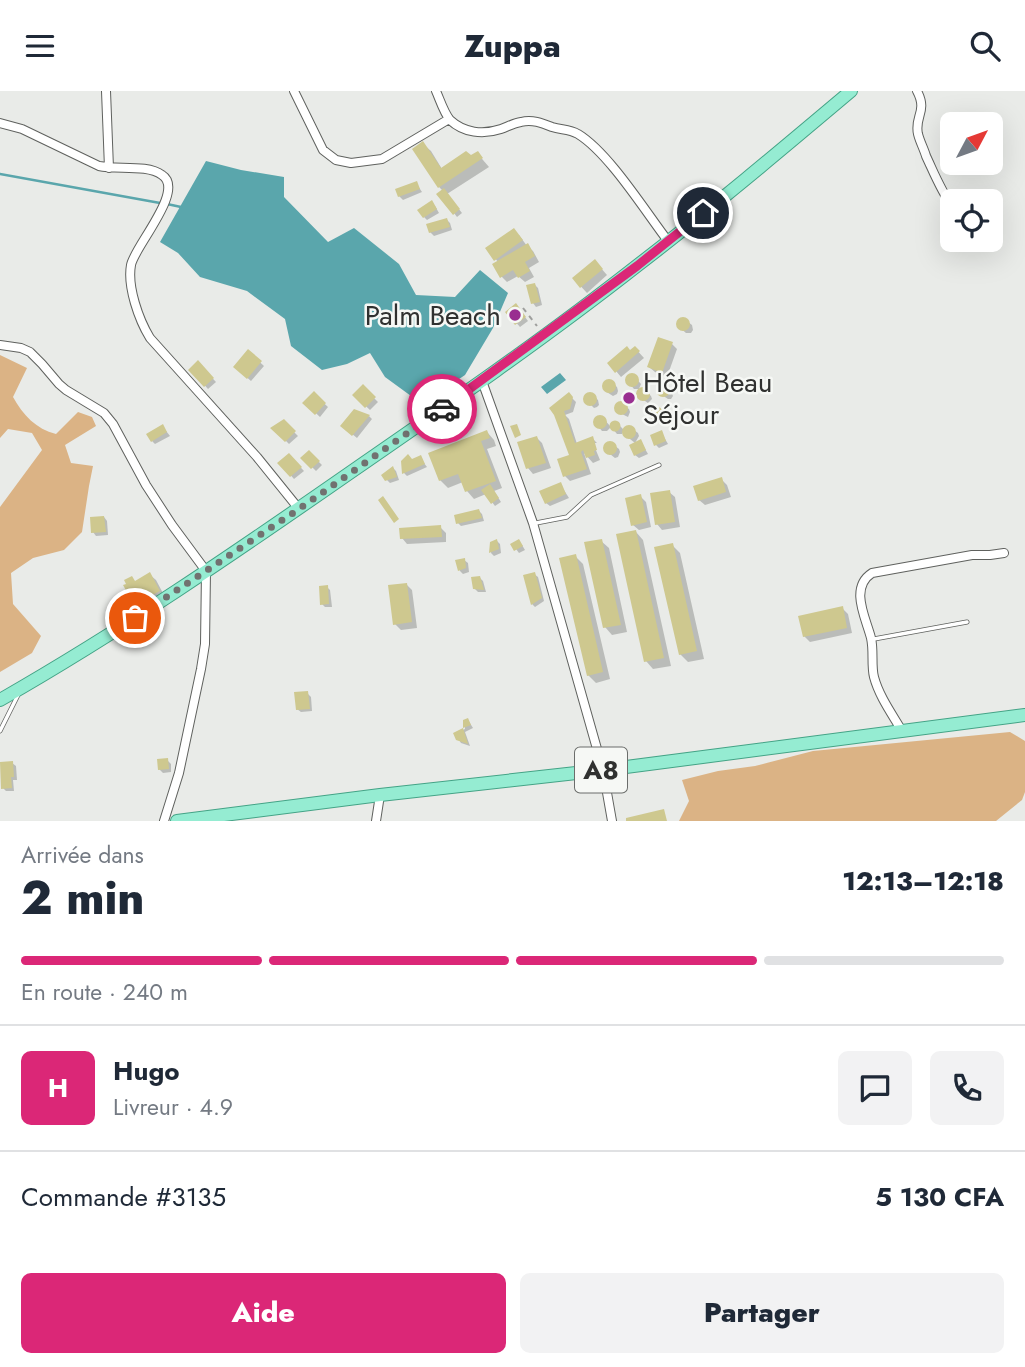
<!DOCTYPE html>
<html lang="fr">
<meta charset="utf-8">
<style>
:root{--surface:#fff;--page:#f2f2f3;--text:#1f2937;--muted:#747a83;--line:#e0e1e3;--accent:#db2777}
body{margin:0;font-family:Jost,sans-serif;background:var(--page);color:var(--text);height:100vh;display:flex;flex-direction:column;font-size:26px;white-space:nowrap}
*{box-sizing:border-box;margin:0}
p{font-size:23px;color:var(--muted)}
.icon{flex:none;width:38px;height:38px;fill:none;stroke:currentColor;stroke-width:2;stroke-linecap:round;stroke-linejoin:round}
.map{position:relative;height:730px;overflow:hidden}
.sheet{display:flex;flex-direction:column;background:var(--surface);flex:1}
.sheet>*{flex:none}
.needle{width:46px;rotate:49deg}
.buttons{position:absolute;left:940px;top:21px;display:grid;gap:14px}
.buttons a{display:grid;place-items:center;width:63px;height:63px;border-radius:10px;background:var(--surface);box-shadow:0 7px 28px #0002;font-size:35px}
.pin{position:absolute;display:grid;place-items:center;width:60px;height:60px;color:#fff;margin:-30px;border:4px solid #fff;border-radius:50%;box-shadow:0 2px 7px #0007}
.courier{position:absolute;display:grid;place-items:center;width:70px;height:70px;margin:-35px;border:5px solid #db2777;border-radius:50%;background:#fff;color:#222;box-shadow:0 2px 9px #0007}
.head em{font-style:normal;font-weight:800}
.head div{display:flex;flex-direction:column-reverse}
.head{display:flex;align-items:center;justify-content:space-between;height:119px;padding:0 21px}
h1{font-size:46px;font-weight:800;line-height:52px}
.bar{display:grid;grid-template-columns:repeat(4,1fr);gap:10px 7px;align-content:center;height:84px;padding:0 21px}
.bar i{height:9px;border-radius:5px;background:var(--line)}
.bar .selected{background:var(--accent)}
.bar p{grid-column:span 4}
.line{display:flex;align-items:center;gap:18px;padding:0 21px;border-top:2px solid var(--line)}
.line div{flex:1}
.round{display:grid;place-items:center;flex:none;width:74px;height:74px;border-radius:10px;background:var(--page)}
.cta{display:flex;gap:14px;margin-top:auto;padding:14px 21px}
.cta a{flex:1;height:80px;border-radius:10px;background:var(--accent);color:#fff;font-size:28px;font-weight:800;line-height:80px;text-align:center}
.cta a+a{background:var(--page);color:var(--text)}
header{display:flex;justify-content:space-between;align-items:center;height:91px;padding:0 21px;background:var(--surface);font-size:32px;font-weight:800}
.map>svg:first-child{display:block}
</style>
<header><svg class="icon" aria-label="menu" viewBox="0 0 24 24"><path d="M4 6h16M4 12h16M4 18h16"/></svg>Zuppa<svg class="icon" aria-label="search" viewBox="0 0 24 24"><circle cx="10" cy="10" r="6"/><path d="M15 15l6 6"/></svg></header>
<div class="map">
<svg width="1025" height="730" viewBox="0 0 1025 730">
<rect width="100%" height="100%" fill="#e9ebe8"/>
<!-- forest -->
<path fill="#dbb385" d="M0,264L27,277L13,306C23,324 36,338 56,343L78,321L92,326L96,335L65,354L71,372L93,375L89,395L82,441L64,459L33,467L11,482L13,513L41,545L32,562L0,581V416L42,359L32,342L8,338L0,347Z
M1010,641L1025,650V701L1022,709L996,730H679L689,710L682,689L718,680L755,675L813,660Z"/>
<!-- water -->
<path fill="#5aa6ac" d="M206,70L241,79L284,86V106L328,151L354,137L399,173L416,204L455,206L480,179L508,202L493,237L465,284L422,313L385,286L370,262L347,273L322,279L291,255L285,228L247,200L200,186L178,162L160,151Z
M560,282L566,289L547,303L541,296Z"/>
<!-- shadow -->
<path fill="#0003" d="M423,53L431,60L442,78L471,66L477,62L489,76L447,103L462,122L457,126L454,122L443,100L439,96Z
M416,92L422,101L403,109L399,105Z
M435,115L439,122L427,129L424,126Z
M447,129L450,132L452,139L434,145L430,141Z
M519,144L527,155L533,160L539,171L529,177L534,186L525,191L518,185L507,191L502,186L498,171L488,158Z
M600,176L607,184L587,202L574,188Z
M535,194L538,197L542,214L536,216L533,212Z
M519,218L528,230L520,236L507,221Z
M681,228H684L692,234L693,239L691,242H686L679,236L678,231Z
M672,253L677,258L667,286L655,281L649,276Z
M635,257L644,267L621,286L616,280Z
M249,261L264,275L251,290L235,276Z
M198,272L216,291L208,298L191,279Z
M634,285L641,293L639,298H634L628,291L629,286Z
M610,290L617,296L618,300L617,303L613,305L605,300L603,295L606,291Z
M662,293L671,300L673,305L671,308H668L659,302V295Z
M363,296L378,311L370,319L354,304Z
M643,298L651,305L652,308L648,312L639,306V300Z
M314,303L328,316L320,326L305,312Z
M592,303L598,309L599,314L597,316L594,317L586,309L587,304Z
M569,304L576,311L573,321L565,324L569,328L577,353L592,347L597,352H593L600,369L593,372L584,362L591,383L570,390L565,385L571,365L556,323Z
M620,312L629,318L630,321L628,326L616,320L617,313Z
M658,318L666,324L667,327L666,331L661,333L654,328L652,323L653,320Z
M369,325L372,328L357,347L346,338Z
M599,327L604,328L610,335L615,332L619,334L624,339L622,343H617L611,336L607,340H602L596,333V330Z
M284,331L298,345L289,353L273,337Z
M163,336L170,345L155,353L152,350Z
M626,336H630L638,342L639,345L635,352L625,344L624,339Z
M487,341L494,349L496,355L487,358L502,397L494,400L501,411L495,415L486,403L474,408L467,400L463,391L448,397L440,389Z
M661,341L668,353L659,357L656,354Z
M537,347L542,352L551,377L533,383L528,377Z
M641,351L648,363L639,367L635,364Z
M608,352H611L619,358L620,361L618,366L615,367L606,360V355Z
M309,361L322,374L316,380L303,367Z
M289,364L304,380L294,388L280,372Z
M420,367L427,376L407,385L404,382L402,371L412,370Z
M393,377L396,380L399,389L390,392L387,389Z
M721,388L727,394L731,406L705,414L699,409Z
M560,393L569,407L550,415L546,412Z
M669,401L675,406L680,436L662,439L657,433Z
M640,405L646,411L651,436L639,439L633,434Z
M479,420L482,423L484,430L461,435L458,432Z
M104,426L107,430L108,444L96,445L93,441Z
M440,436L446,442V451L407,453L402,447Z
M636,441L643,449L671,575L653,578L646,570Z
M497,450L500,453L501,462L494,465L491,462L492,452Z
M601,450L609,457L627,541L612,544L605,536Z
M513,454H522L525,459L519,462Z
M672,454L680,462L704,568L688,571L680,563Z
M575,465L583,473L610,588L596,592L588,584Z
M464,469L468,472L469,481L463,483L460,480L457,470Z
M534,483L538,486L544,510L535,516L532,513Z
M150,484L156,489L165,506L141,519L135,513L126,495Z
M480,487L483,490L486,501H478L474,497Z
M406,493L412,499L417,537L401,539L395,533Z
M327,496L330,499L332,516H325L322,513Z
M842,517L848,523L852,542L810,551L804,545Z
M307,602L311,606L312,620L301,621L297,618Z
M468,629L473,637L465,641L470,655L461,652L455,643L465,638V631Z
M167,669L171,673V681L163,682L159,678Z
M12,672L16,675L17,689H13L14,700H6L3,697Z"/>
<g fill="none" stroke-linecap="round" stroke-linejoin="round">
<!-- stream -->
<path stroke="#5aa6ac" stroke-width="2.5" d="M0,83L160,112
M167,113L181,116"/>
</g>
<!-- building -->
<path fill="#cec88f" d="M962,23L970,29L967,33H955Z
M423,50L441,77L466,60L471,64L478,60L483,67L438,97L412,58Z
M417,90L420,98L398,106L395,98Z
M444,97L460,118L453,124L436,103Z
M432,109L437,118L423,127L417,119Z
M447,127L450,136L429,142L426,133Z
M514,137L523,149L494,170L485,157Z
M528,152L535,165L525,171L530,180L518,187L513,179L500,187L492,173Z
M595,168L603,178L580,197L572,187Z
M535,192L540,211L531,213L526,194Z
M516,212L526,226L515,234L505,221Z
M676 233a7 7 0 1 1 14 0a7 7 0 1 1-14 0Z
M658,246L673,251L662,282L647,276Z
M627,255L630,259L635,255L640,260L615,282L607,272Z
M248,258L262,270L247,288L233,276Z
M198,269L214,287L204,296L188,279Z
M625 289a7 7 0 1 1 14 0a7 7 0 1 1-14 0Z
M602 295a7 7 0 1 1 14 0a7 7 0 1 1-14 0Z
M656 299a7 7 0 1 1 14 0a7 7 0 1 1-14 0Z
M363,293L376,306L365,317L352,304Z
M636 303a7 7 0 1 1 14 0a7 7 0 1 1-14 0Z
M314,300L326,312L315,324L302,312Z
M569,301L573,306L570,318L564,320L575,352L593,345L597,359L594,360L595,364L586,367L583,359L581,361L587,378L563,386L557,368L569,364L554,324L549,317Z
M583 308a7 7 0 1 1 14 0a7 7 0 1 1-14 0Z
M614 317a7 7 0 1 1 14 0a7 7 0 1 1-14 0Z
M650 323a7 7 0 1 1 14 0a7 7 0 1 1-14 0Z
M354,318L370,324L352,345L340,335Z
M593 331a7 7 0 1 1 14 0a7 7 0 1 1-14 0Z
M284,328L296,340L285,351L270,337Z
M609.5 335a5.5 5.5 0 1 1 11 0a5.5 5.5 0 1 1-11 0Z
M163,333L167,341L151,351L146,343Z
M517,333L521,344L515,347L510,335Z
M622 341a7 7 0 1 1 14 0a7 7 0 1 1-14 0Z
M487,339L490,347L481,350L496,390L465,401L458,383L439,390L428,362Z
M662,339L666,350L654,355L650,344Z
M537,345L546,372L526,378L517,351Z
M641,348L646,359L634,365L629,354Z
M603 357a7 7 0 1 1 14 0a7 7 0 1 1-14 0Z
M309,359L320,370L311,378L300,367Z
M289,362L302,376L290,386L277,372Z
M408,363L412,368L421,364L425,373L402,383L401,370Z
M393,375L397,386L385,390L381,384Z
M722,386L726,401L698,410L693,395Z
M561,391L566,403L545,413L539,400Z
M490,393L499,407L491,413L481,399Z
M670,399L675,431L655,434L650,402Z
M641,403L647,431L631,435L625,407Z
M383,405L399,428L394,432L378,409Z
M479,418L482,427L456,433L454,424Z
M104,425L106,441L91,442L90,426Z
M441,434L442,446L400,448L399,437Z
M636,439L664,567L644,571L616,443Z
M497,448L499,458L489,462L490,451Z
M519,448L523,455L514,460L510,453Z
M602,448L621,534L603,537L584,451Z
M673,452L697,560L679,564L654,456Z
M576,463L603,581L587,585L559,467Z
M465,467L466,477L458,480L455,469Z
M150,481L160,500L134,514L123,494L126,493L124,489L132,485L135,490Z
M535,481L542,507L531,514L523,484Z
M480,485L484,499L473,498L471,486Z
M407,492L412,531L393,534L388,494Z
M328,494L329,513L320,514L319,495Z
M843,515L847,537L803,546L798,525Z
M308,600L310,618L296,619L294,601Z
M468,627L471,634L463,637V629Z
M463,637L468,653L456,649L453,642Z
M168,667L169,678L158,679L157,668Z
M13,670L14,686H11L12,697L1,698L0,671Z
M664,718L667,730H626V727Z"/>
<g fill="none" stroke-linecap="round" stroke-linejoin="round">
<defs>
<path id="service" d="M536,432L567,426L591,404L659,374
M874,548L967,531
M0,640L18,604"/>
<path id="minor" d="M106,0L109,77
M294,0L323,59L336,69L351,72L382,68L449,28
M436,0C440,9 444,22 450,29C464,42 483,44 501,38C507,36 514,32 521,31C532,28 542,32 552,36C561,39 569,38 578,43C609,62 645,120 668,150
M917,0C928,21 914,25 918,43C920,51 924,58 926,65C934,82 941,100 952,115
M0,32L22,38L99,75C117,79 147,73 162,84C186,99 134,156 131,174C127,196 139,229 150,247L257,366L299,418
M0,254L21,257L30,261L42,273L59,293L66,299L104,322L113,333L146,394L172,434L206,480L205,553L201,578L179,682L164,730
M482,290L533,432L603,679L612,730
M902,640C892,623 879,605 874,586C871,574 874,560 871,547C866,527 849,497 872,482L972,464H990L1004,462
M376,730L380,704"/>
<path id="primary" d="M0,609C121,540 236,461 351,381C448,314 545,247 638,174C711,118 781,59 851,0
M177,730L380,704L603,679L1025,624"/>
</defs>
<!-- service casing -->
<use href="#service" stroke="#5f615e" stroke-width="5"/>
<!-- minor casing -->
<use href="#minor" stroke="#5f615e" stroke-width="10"/>
<!-- primary casing -->
<use href="#primary" stroke="#44a386" stroke-width="14"/>
<!-- path -->
<path stroke="#9e9f9d" stroke-width="2" stroke-dasharray="5 5" stroke-linecap="butt" d="M523,217L537,235"/>
<!-- service -->
<use href="#service" stroke="#fff" stroke-width="3.5"/>
<!-- minor -->
<use href="#minor" stroke="#fff" stroke-width="8"/>
<!-- primary -->
<use href="#primary" stroke="#95ecd2" stroke-width="12"/>
</g>
<g fill="none" stroke-linecap="round" stroke-linejoin="round">
<!-- done -->
<path stroke="#717270" stroke-width="7" stroke-dasharray="0 12.6" d="M135,527L299,418L442,318"/>
<!-- route -->
<path stroke="#db2777" stroke-width="9" d="M442,318L637,175L703,122"/>
</g>
<!-- markers -->
<g fill="#992e90" stroke="#f6f8f5" stroke-width="2.5">
<circle cx="515" cy="224" r="7"/>
<circle cx="629" cy="307" r="7"/>
</g>
<g text-anchor="middle" dominant-baseline="central" stroke-width="5" stroke-linejoin="round" paint-order="stroke">
<!-- shield labels -->
<rect fill="#f6f8f5" stroke="#6b6d6b" stroke-width="2" x="575" y="656.5" width="52" height="45" rx="5"/>
<g font-size="26" font-weight="bold" fill="#303130">
<text x="601" y="679">A8</text>
</g>
<!-- poi labels -->
<g font-size="28" fill="#303130" stroke="#f6f8f5" text-anchor="end">
<text x="501" y="224">Palm Beach</text>
<text x="643" y="291" text-anchor="start">Hôtel Beau<tspan x="643" dy="32">Séjour</tspan></text>
</g>
</g>
</svg>
<div class="buttons">
<a><svg class="needle" viewBox="-14 -14 28 28"><path d="M0-13l5 13h-10z" fill="#e53935"/><path d="M0 13l5-13h-10z" fill="#747a83"/></svg></a>
<a><svg class="icon" aria-label="locate" viewBox="0 0 24 24"><circle cx="12" cy="12" r="6"/><path d="M12 2v4M12 18v4M2 12h4M18 12h4"/></svg></a>
</div>
<div class="pin" style="left:135px;top:527px;background:#ea580c"><svg class="icon" aria-label="bag" viewBox="0 0 24 24"><path d="M5 8h14l-1 12H6zM9 8a3 3 0 0 1 6 0"/></svg></div>
<div class="pin" style="left:703px;top:122px;background:#1f2937"><svg class="icon" aria-label="home" viewBox="0 0 24 24"><path d="M3 11l9-7 9 7M6 9v11h12V9"/></svg></div>
<div class="courier" style="left:442px;top:318px"><svg class="icon" aria-label="car" viewBox="0 0 24 24"><path d="M5 17H2v-5l4-1 3-4h7l3 4 3 1v5h-3M9 17h6M6 11h13"/><circle cx="7" cy="17" r="2"/><circle cx="17" cy="17" r="2"/></svg></div>
</div>
<section class="sheet">
<div class="head"><div><h1>2 min</h1><p>Arrivée dans</p></div><em>12:13–12:18</em></div>
<div class="bar"><i class="selected"></i><i class="selected"></i><i class="selected"></i><i></i><p>En route · 240 m</p></div>
<div class="line" style="height:126px"><b class="round" style="background:var(--accent);color:#fff">H</b><div><b>Hugo</b><p>Livreur · 4.9</p></div><a class="round"><svg class="icon" aria-label="chat" viewBox="0 0 24 24"><path d="M4 5h16v11H9l-5 4z"/></svg></a><a class="round"><svg class="icon" aria-label="phone" viewBox="0 0 24 24"><path d="M5 4h4l2 5-3 2q2 4 5 5l2-3 5 2v4C11 20 4 13 5 4z"/></svg></a></div>
<div class="line" style="height:91px"><div>Commande #3135</div><b>5 130 CFA</b></div>
<div class="cta"><a>Aide</a><a>Partager</a></div>
</section>
